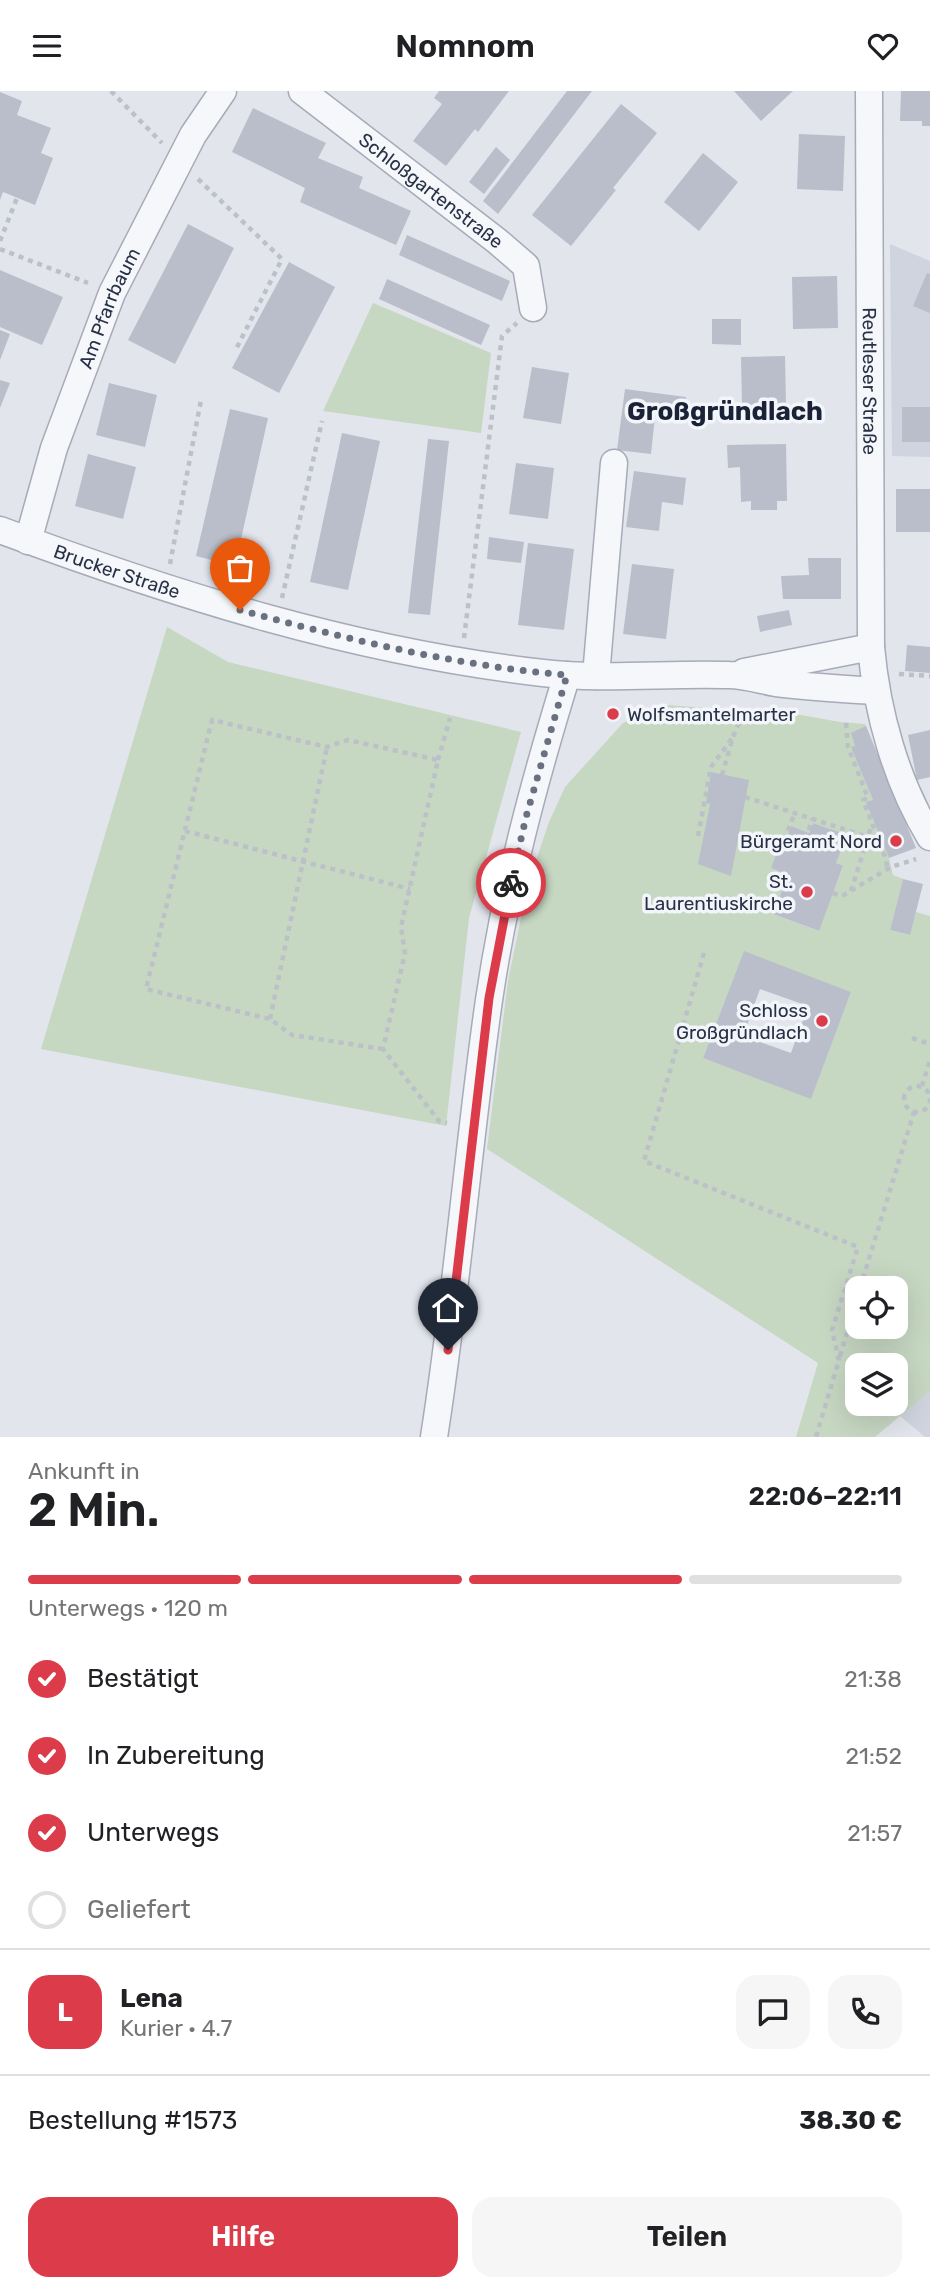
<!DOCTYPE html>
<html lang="de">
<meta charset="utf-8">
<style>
:root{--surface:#fff;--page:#f6f6f6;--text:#202124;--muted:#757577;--line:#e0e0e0;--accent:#dc3c4a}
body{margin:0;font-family:Rubik,sans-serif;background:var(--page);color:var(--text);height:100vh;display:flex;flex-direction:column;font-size:26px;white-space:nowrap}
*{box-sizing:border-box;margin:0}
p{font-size:23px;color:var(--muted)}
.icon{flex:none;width:38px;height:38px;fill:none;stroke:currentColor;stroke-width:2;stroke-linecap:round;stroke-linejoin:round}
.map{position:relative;height:1346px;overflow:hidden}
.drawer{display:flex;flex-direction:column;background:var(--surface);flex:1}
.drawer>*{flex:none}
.buttons{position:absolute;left:845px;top:1185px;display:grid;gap:14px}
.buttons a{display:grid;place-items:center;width:63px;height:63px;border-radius:14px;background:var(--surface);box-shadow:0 7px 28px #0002;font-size:35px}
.pin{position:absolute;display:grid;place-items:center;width:60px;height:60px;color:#fff;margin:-72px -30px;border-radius:50% 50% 50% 0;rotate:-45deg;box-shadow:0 0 7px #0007}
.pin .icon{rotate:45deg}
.courier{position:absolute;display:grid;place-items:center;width:70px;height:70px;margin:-35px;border:5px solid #dc3c4a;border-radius:50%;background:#fff;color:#222;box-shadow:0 2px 9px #0007}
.summary em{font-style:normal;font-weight:600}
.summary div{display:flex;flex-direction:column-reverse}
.summary{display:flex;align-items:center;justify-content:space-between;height:119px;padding:0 28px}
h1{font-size:46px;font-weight:600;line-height:52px}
.bar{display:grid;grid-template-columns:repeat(4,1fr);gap:10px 7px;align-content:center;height:84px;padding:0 28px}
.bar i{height:9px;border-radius:5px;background:var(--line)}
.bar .on{background:var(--accent)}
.bar p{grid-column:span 4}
.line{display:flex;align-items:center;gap:18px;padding:0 28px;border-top:2px solid var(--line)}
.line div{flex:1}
.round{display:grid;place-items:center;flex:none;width:74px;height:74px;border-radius:21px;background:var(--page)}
ol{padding:0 28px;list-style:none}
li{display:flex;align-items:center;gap:21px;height:77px}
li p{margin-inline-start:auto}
li .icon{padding:7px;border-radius:50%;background:var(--accent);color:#fff;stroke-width:4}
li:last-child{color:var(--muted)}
li i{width:38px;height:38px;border:4px solid var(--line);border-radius:50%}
.primary-button{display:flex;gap:14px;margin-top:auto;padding:14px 28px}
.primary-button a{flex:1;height:80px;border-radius:21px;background:var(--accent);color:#fff;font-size:28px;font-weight:600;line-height:80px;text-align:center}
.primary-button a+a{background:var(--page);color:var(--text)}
header{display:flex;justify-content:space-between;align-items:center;height:91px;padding:0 28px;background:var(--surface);font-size:32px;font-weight:600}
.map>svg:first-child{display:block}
</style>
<header><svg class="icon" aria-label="menu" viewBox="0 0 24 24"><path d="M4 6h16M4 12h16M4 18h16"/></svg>Nomnom<svg class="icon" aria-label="heart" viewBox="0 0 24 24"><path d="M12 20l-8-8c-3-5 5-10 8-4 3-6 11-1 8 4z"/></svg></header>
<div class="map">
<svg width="930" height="1346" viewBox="0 0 930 1346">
<rect width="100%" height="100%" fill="#e2e5ec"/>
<!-- built -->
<path fill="#d0d4de" d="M890,153L930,170V366L892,365Z
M930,1298V1346H925L899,1324Z"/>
<!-- green -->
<path fill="#c6d7c2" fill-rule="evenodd" d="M373,212L491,262L481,342L323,320Z
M167,536L228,571L521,641L469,827L446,1035L41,958Z
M667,614L801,624L840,631L865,633L871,648L852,657L873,709L867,712L889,767L893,784L903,788L890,839L909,844L916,821L930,825V1300L875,1346H796L818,1272L487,1058L508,890L528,793L549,731L565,696L623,632ZM813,732L846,744L836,772L843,776L818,840L773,823L788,784L771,777L781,751L785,752L791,735L809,742ZM744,861L851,901L811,1007L703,967ZM858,1197H896V1236H858ZM858,1274H896V1312H858Z"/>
<!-- building -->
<path fill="#b9beca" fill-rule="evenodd" d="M439,0H509L478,41L475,38L446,75L413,50L442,13L434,7Z
M567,0H592L498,123L483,110Z
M734,0H793L761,30Z
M901,0H930V35H922V30H900Z
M0,1L22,10L17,24L51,37L41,62L53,67L35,114L3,101L0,109Z
M621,13L657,42L613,97L616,99L571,155L532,124Z
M253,17L326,52L318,67L363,86L359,97L411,120L396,154L300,111L305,97L232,61Z
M799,43L845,45L843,100L797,98Z
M496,56L510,69L484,103L469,91Z
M703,62L738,91L699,140L664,111Z
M188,133L234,157L175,273L128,249Z
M407,144L510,190L502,210L399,164Z
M289,171L335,196L279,302L232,277Z
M0,179L63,206L42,254L0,236Z
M927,182L930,183V222L913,215Z
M837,185L838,237L793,238L792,186Z
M387,188L490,234L481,254L379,208Z
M712,228H741V254L712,253Z
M0,239L10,243L0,269Z
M785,265L786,314L742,315L741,266Z
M532,276L569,282L561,333L523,327Z
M0,289L10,292L0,317Z
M109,292L157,304L145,356L96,344Z
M625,298L686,306L683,330L655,326L651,363L617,359Z
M902,316H930V351H902Z
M230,318L268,327L235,475L196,465Z
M342,342L380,350L348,499L310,491Z
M428,348L449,350L430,524L408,522Z
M786,353L787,410H777V419H751V410L741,411L740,376L728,377L727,354Z
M88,363L136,376L123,428L75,415Z
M516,372L554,377L548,428L509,423Z
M634,380L686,387L683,414L662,411L659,440L626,436Z
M896,398H930V441H896Z
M489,446L524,451L521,472L487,468Z
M528,452L574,458L564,539L518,534Z
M808,467H841V508H783L781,485L809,484Z
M632,473L674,478L666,548L623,543Z
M789,519L792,534L760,541L757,525Z
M907,554L930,556V582L905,580Z
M866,635L916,757L889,767L866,711L873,709L851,656L855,655L851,642Z
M930,639V686L917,689L908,644Z
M711,681L749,689L731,785L698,773L710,713L706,712Z
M813,732L847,744L836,772L843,775L819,840L773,823L788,784L771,777L781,750L785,752L791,735L809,742Z
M903,788L923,793L910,844L890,839Z
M744,860L851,901L811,1008L703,967ZM760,898L808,915L791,962L743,945Z"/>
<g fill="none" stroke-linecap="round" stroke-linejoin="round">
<defs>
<g id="minor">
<path id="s1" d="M302,0L497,150L526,175L533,217"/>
<path id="s2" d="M869,0L871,556C877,622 896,690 930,746"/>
<path id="s3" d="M0,439C175,504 357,561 543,582C604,589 667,582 729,584C744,584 760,589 776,592C809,596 843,598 876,600"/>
<path id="s4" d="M28,450L54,357L112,202L193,44L223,0"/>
<path d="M744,581L871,556"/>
<path d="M596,585L614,372"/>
<path d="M434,1346C457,1201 468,1055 489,909C505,799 534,691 567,584"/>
</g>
</defs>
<!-- minor casing -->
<use href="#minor" stroke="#a6abb7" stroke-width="29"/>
<!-- path -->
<path stroke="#bcc0c8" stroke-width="4.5" stroke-dasharray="5 5" stroke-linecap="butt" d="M111,0L162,52
M198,88L282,168L235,260
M0,150L17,107
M0,158L88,192
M170,473L201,309
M282,507L322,330
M464,547L502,245L517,232
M899,583L930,585
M846,632L848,656L868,707L863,709L886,768L887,778
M438,669L450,627
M722,684L733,646L744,620
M745,706L868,746
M809,739L812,728
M185,740L410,798
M698,745L711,676L733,646
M784,749L795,722
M851,800L872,733
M833,802L842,805L891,776L916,768
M704,862L644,1070L858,1156L832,1239L839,1269L816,1346
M270,928L327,656
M912,947L930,953
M383,958L292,944L270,928L146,898L212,629L327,656L348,649L438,669L401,836L405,862L383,958L439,1030L447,1032
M904 1008a13 13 0 1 1 26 0a13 13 0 1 1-26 0Z
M922,995L930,969
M860,1197L914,1021
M840,1265L858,1206"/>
<!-- minor -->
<use href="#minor" stroke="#f5f7fa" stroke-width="26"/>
</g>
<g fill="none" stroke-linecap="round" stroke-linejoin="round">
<!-- done -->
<path stroke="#697080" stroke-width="7" stroke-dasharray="0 12.6" d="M240,519C346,548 457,575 567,584L526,726L511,792"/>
<!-- route -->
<path stroke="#dc3c4a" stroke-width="9" d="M448,1259L489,907L511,792"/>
</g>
<!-- markers -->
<g fill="#dc3c4a" stroke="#f2f5f9" stroke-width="2.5">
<circle cx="613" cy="623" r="7"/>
<circle cx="896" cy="750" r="7"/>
<circle cx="807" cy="801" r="7"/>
<circle cx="822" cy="930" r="7"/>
</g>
<g text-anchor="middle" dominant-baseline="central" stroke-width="7" stroke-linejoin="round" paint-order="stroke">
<!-- street labels -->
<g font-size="19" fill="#283146" stroke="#f2f5f9">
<text stroke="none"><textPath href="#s1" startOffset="163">Schloßgartenstraße</textPath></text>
<text stroke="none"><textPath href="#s4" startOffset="247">Am Pfarrbaum</textPath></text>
<text stroke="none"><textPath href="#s2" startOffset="290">Reutleser Straße</textPath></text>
<text stroke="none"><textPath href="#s3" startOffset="124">Brucker Straße</textPath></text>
</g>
<!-- poi labels -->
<g font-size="19" fill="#283146" stroke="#f2f5f9" text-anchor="end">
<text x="627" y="623" text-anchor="start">Wolfsmantelmarter</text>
<text x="882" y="750">Bürgeramt Nord</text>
<text x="793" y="790">St.<tspan x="793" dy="22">Laurentiuskirche</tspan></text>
<text x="808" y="919">Schloss<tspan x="808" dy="22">Großgründlach</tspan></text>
</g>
<!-- district labels -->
<g font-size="26" font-weight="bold" fill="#1a2237" stroke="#f2f5f9">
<text x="725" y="320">Großgründlach</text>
</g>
</g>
</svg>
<div class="buttons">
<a><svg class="icon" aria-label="locate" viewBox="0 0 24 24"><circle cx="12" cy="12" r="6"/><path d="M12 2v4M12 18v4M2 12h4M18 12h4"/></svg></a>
<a><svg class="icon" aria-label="layers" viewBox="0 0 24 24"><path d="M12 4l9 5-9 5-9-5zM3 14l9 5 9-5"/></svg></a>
</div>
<div class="pin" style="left:240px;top:519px;background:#ea580c"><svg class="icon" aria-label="bag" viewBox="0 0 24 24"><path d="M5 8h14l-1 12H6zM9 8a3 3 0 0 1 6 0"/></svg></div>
<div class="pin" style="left:448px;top:1259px;background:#1f2937"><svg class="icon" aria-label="home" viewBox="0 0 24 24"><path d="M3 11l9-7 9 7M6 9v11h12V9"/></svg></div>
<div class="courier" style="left:511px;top:792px"><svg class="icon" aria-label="bike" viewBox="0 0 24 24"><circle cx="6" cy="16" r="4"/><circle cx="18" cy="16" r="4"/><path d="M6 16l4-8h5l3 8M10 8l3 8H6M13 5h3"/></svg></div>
</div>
<section class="drawer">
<div class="summary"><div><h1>2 Min.</h1><p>Ankunft in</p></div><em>22:06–22:11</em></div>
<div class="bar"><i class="on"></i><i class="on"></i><i class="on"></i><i></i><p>Unterwegs · 120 m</p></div>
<ol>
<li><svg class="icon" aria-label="check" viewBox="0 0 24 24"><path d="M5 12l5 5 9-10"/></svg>Bestätigt<p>21:38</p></li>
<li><svg class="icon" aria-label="check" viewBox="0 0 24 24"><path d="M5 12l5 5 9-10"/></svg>In Zubereitung<p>21:52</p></li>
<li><svg class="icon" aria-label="check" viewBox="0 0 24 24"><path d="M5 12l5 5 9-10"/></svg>Unterwegs<p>21:57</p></li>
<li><i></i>Geliefert</li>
</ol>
<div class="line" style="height:126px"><b class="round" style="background:var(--accent);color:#fff">L</b><div><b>Lena</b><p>Kurier · 4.7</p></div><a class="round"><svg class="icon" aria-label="chat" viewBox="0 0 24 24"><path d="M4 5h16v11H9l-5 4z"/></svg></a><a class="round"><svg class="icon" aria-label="phone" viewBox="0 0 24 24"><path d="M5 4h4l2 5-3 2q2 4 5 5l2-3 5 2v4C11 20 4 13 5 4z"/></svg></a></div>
<div class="line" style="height:91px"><div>Bestellung #1573</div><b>38.30 €</b></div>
<div class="primary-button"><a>Hilfe</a><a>Teilen</a></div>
</section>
